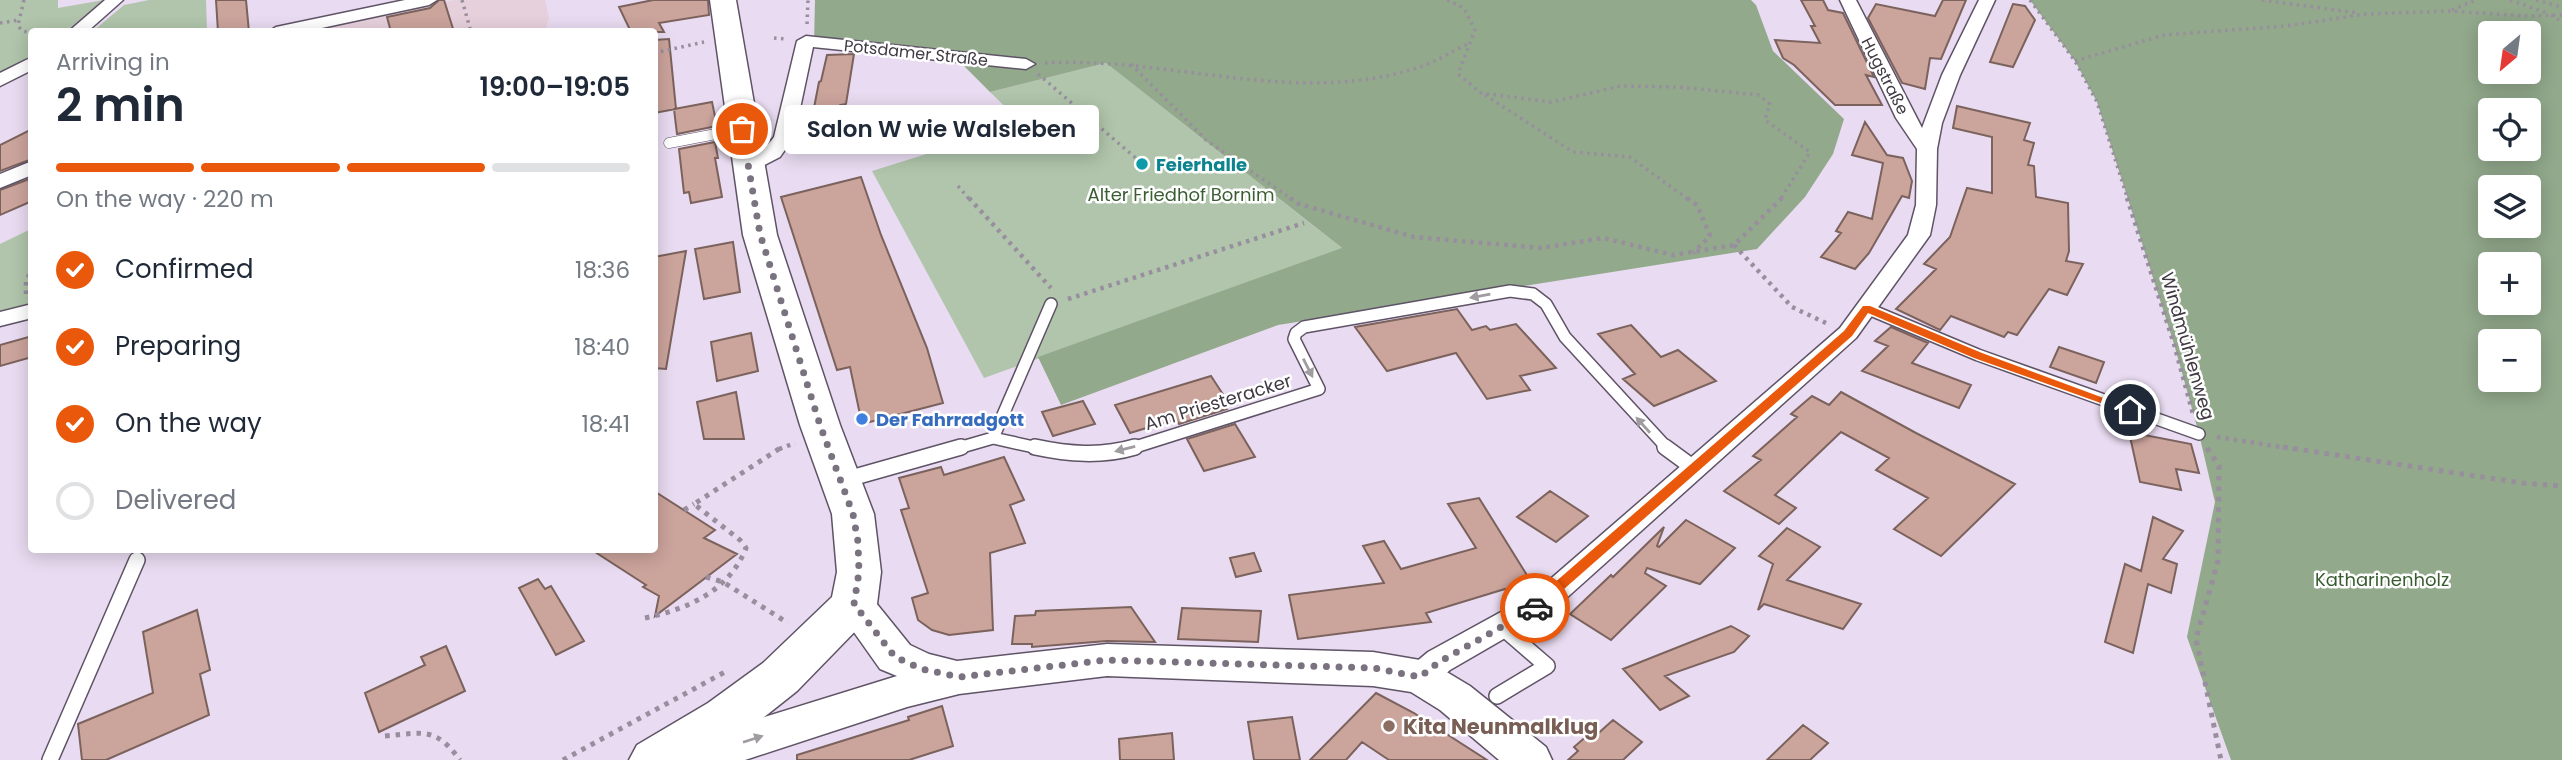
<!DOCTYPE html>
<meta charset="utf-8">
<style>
:root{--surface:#fff;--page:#f2f2f3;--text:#1f2937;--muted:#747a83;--line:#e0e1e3;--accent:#ea580c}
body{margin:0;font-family:Poppins,sans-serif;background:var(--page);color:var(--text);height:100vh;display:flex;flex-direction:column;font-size:26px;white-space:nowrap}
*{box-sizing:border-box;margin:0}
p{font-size:23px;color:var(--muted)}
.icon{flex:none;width:38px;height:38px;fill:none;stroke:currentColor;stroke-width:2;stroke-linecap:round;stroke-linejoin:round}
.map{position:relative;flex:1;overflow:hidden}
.details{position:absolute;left:28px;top:28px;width:630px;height:525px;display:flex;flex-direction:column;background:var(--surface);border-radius:7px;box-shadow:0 4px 18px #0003}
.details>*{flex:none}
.needle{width:46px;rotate:209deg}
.controls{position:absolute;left:2478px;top:21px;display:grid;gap:14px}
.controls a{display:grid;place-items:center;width:63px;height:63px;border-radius:7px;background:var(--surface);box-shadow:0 4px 18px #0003;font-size:35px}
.pin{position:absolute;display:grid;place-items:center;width:60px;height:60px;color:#fff;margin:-30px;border:4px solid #fff;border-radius:50%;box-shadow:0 2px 7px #0007}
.courier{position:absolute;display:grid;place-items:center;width:70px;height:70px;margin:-35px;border:5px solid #ea580c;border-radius:50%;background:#fff;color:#222;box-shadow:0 2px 9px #0007}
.bubble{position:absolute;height:49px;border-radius:7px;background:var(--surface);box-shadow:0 4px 18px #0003;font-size:23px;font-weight:600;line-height:49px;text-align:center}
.summary em{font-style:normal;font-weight:600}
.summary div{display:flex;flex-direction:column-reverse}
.summary{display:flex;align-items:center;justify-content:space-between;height:119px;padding:0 28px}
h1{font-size:46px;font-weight:600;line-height:52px}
.bar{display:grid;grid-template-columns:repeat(4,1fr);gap:10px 7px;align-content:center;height:84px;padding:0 28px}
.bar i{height:9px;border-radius:5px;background:var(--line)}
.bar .on{background:var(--accent)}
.bar p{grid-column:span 4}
ol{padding:0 28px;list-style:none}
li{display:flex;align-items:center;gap:21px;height:77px}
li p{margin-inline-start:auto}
li .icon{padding:7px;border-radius:50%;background:var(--accent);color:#fff;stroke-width:4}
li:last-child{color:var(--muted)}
li i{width:38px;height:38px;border:4px solid var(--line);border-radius:50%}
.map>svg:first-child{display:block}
</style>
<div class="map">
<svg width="2562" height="760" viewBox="0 0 2562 760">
<rect width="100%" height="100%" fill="#e9dbf1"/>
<!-- education -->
<path fill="#e6d0dc" d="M455,0H545L549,17L545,32H320L319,26Z"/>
<!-- green -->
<path fill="#b0c5ab" d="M0,0H58V8L104,0L66,31L32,32L31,55L0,75Z
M149,0H206L207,31H93L124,5Z
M1106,63L1343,249L984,378L872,171L1023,124L990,92Z
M31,229V306L0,315V244Z"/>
<!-- forest -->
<path fill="#92a98c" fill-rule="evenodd" d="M815,0H1751L1756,5L1773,51L1844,119L1833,154L1805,197L1757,249L1278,325L1061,405L1038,357L1342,248L1106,63L990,92L958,60L814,45Z
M2030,0H2562V760H2231L2187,637L2215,502L2199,434L2174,344L2097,102L2075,61ZM2490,33H2529V72H2490ZM2490,110H2529V149H2490ZM2490,187H2529V226H2490ZM2490,264H2529V303H2490ZM2490,341H2529V380H2490Z"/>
<!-- building -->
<path fill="#cba49c" stroke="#7b625d" stroke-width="2" d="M216,0H246L249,32H218Z
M439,0H444L454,32H391L387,17L430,8Z
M653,0H708L709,15L659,23L664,32H631L619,7Z
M1801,0H1823L1828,10L1843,13L1874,77L1866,75L1882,105H1835L1794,65L1783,58L1775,40L1820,43L1811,26H1815Z
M1943,0H1966L1941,59L1930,58L1925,89L1902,83L1868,18L1876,4L1935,16Z
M2013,4L2025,6L2035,20L2013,67L1990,62Z
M669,39L676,109L654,113V40Z
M854,54L846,104L840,105L833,147L806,149L819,82L821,81L827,55Z
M712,102L717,126L677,134L674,109Z
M1957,106L2030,123L2024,140L2034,143L2028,165L2034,166L2036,197L2068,203L2069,251L2066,261L2083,264L2067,295L2049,289L2017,335L2008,332L2004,337L1951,316L1940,330L1896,309L1936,269L1924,264L1950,237L1967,188L1992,193V137L1953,128Z
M957,109L978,132L947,138L929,117Z
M1865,122L1887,155L1903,158L1912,181L1909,198L1902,196L1869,253L1855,269L1821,257L1841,233L1836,231L1848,212L1872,219L1883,163L1852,155Z
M32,129V159L0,171V145Z
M715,142L718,158H715L722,197L691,203L689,192L684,193L679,149Z
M861,177L881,235L927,348L943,403L862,424L850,367L837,370L781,197Z
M32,178V201L0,215V190Z
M733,242L740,292L704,299L695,249Z
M686,251L666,369L654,368V257Z
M1457,309L1472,330L1486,326L1490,330L1516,324L1556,368L1520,376L1530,390L1487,399L1456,353L1387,371L1355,327Z
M1631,325L1661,357L1678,350L1716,381L1654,406L1623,379L1635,374L1598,334Z
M1891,327L1928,343L1912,363L1971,385L1959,408L1862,371L1888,346L1875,341Z
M751,333L758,371L717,381L711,342Z
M32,336V357L0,366V345Z
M2059,347L2104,362L2096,383L2050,367Z
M1211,376L1228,402L1223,404L1227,409L1179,424L1176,419L1130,433L1115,405Z
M736,392L744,439H704L697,402Z
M1841,392L1916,433L2015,484L1941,556L1894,529L1928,498L1876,470L1889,458L1841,432L1775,495L1796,508L1779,524L1724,491L1761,460L1753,456L1797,417L1791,414L1812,396L1829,405Z
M1083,401L1095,424L1053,436L1042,412Z
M1235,424L1255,457L1204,471L1187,439Z
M2129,432L2191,444L2199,473L2176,469L2181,490L2140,482Z
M1004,457L1024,500L1010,505L1025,543L990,553L993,630L949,635L932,630L918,620L912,598L928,593L901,510L909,508L899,478L941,467L944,475Z
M654,491L715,530L704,538L737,554L655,616L659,596L643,587L646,585L592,550H654Z
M1550,491L1588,516L1556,542L1517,517Z
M1479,498L1535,588L1511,598L1505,589L1426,613L1431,622L1298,639L1289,595L1384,583L1363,546L1384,541L1401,569L1476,548L1448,504Z
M2153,517L2183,531L2163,559L2177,564L2171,593L2148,584L2133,653L2105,642L2125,564L2141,571Z
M1686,520L1735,548L1700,584L1647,568L1645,573L1666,586L1611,640L1570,614L1611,575L1613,577L1664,527L1657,546L1659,547Z
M1787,528L1820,547L1787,580L1861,604L1843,629L1764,604L1758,610L1773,564L1759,556Z
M1254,553L1261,571L1236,577L1230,558Z
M538,579L545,589L551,586L584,641L556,655L519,588Z
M1131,607L1155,642L1107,641L1032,647V644H1012L1015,616L1035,615L1036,611Z
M1182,608L1261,611L1258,642L1178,639Z
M197,610L210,670L200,674L209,715L106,760H82L78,724L153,693L143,632Z
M1731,626L1749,636L1734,652L1665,676L1689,696L1660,710L1623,669Z
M446,646L465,691L379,732L365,693L425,665L421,657Z
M1376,693L1414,713L1487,760H1389L1362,742L1346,760H1310Z
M942,706L953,746L909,760H797V755L909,720L908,717Z
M1292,717L1300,760H1254L1248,722Z
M1613,720L1642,742L1623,760H1568L1578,751L1574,747L1589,734L1593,738Z
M1803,725L1828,743L1810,760H1767Z
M1172,733L1174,760H1120L1119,739Z"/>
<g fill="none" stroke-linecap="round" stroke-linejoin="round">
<defs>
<path id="service-far2" d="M669,143L742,129"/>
<path id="service-far1" d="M1866,308L1978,355L2199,434
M993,438L1051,304
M955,449L993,438L1043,449
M1129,449L1319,389L1294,339L1296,333L1304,327L1510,291L1533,294L1546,304L1565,337L1668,449"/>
<path id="service" d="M1035,447C1068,454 1101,457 1135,447
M1665,447L1695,469
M844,480L961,447
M1497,696L1547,666L1502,627
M50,760L137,560"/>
<path id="minor" d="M105,0H123L87,32H68Z
M405,0H437L429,5L303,32H268L276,27Z
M1840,0H1856L1922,128L1942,75L1979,0H1995L1960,75L1942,123L1937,149L1936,205L1930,235L1856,338L1552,611L1450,670L1431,686L1420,689L1409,686L1405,677L1409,668L1428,652L1532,595L1840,328L1908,235L1916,205L1917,149L1896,118Z
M806,36L1026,59L1035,64L1026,69L813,47L794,137L780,157L755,170H741L738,166C748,153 763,153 774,137L797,41Z
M32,57V70L0,86V73Z
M32,161V175L0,188V174Z
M32,304V318L0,326V312Z"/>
<path id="secondary" d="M854,589L868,593L910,645L929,654L957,661L1107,644L1373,652L1420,660L1435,665L1470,686L1546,747L1552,760H1499L1440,710L1411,692L1373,686L1107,676L959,694L907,707L745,760H645L643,756L649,743L665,737L713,733L897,676L880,669L834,604L840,593Z"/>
<path id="primary" d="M710,0H736L777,235L840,425L874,514L881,572L877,604L870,616L797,691L744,733L698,760H629L637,745L708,703L763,663L832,597L837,572L832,514L800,425L743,235Z"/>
</defs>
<!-- service-far2 casing -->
<use href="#service-far2" stroke="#5f5366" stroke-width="11"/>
<!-- service-far1 casing -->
<use href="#service-far1" stroke="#5f5366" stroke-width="14"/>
<!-- service casing -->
<use href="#service" stroke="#5f5366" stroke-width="18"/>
<!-- minor casing -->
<use href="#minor" stroke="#5f5366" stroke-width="3"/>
<!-- secondary casing -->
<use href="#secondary" stroke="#5f5366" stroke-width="3"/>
<!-- primary casing -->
<use href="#primary" stroke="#5f5366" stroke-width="3"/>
<!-- path-far2 -->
<path stroke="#988e9e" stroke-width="3.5" stroke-dasharray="2.5 4.5" stroke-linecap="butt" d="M24,0L18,25L21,30L32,34
M462,0L471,32
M1447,0L1464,8L1475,30L1458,74L1481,93L1551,102L1621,86L1678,87L1759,95L1770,104L1765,120L1810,152L1780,200
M2030,0L2075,61L2097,102L2128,200
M2262,0L2358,13
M2510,0L2547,13
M2536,0L2562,7
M2452,10L2476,0
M2551,15L2562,22
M0,23L19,20
M807,24L808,0
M774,38L786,39
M654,53L704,42
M2075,61L2164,35L2286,26L2366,14L2450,11L2525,16L2562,15
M1045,63C1168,56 1295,107 1417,68C1436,62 1452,51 1470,43
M1131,64L1206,140L1293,200
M1038,74L1138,160
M1485,95L1573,152L1630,157L1689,200
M958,186L970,200"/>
<!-- path-far1 -->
<path stroke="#988e9e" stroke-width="4.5" stroke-dasharray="3.5 5" stroke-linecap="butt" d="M969,198L1051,288
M1290,198L1299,204L1414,237L1541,248L1603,238L1673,255L1734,245L1782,198
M1687,198L1697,205L1710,236L1693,253
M2127,198L2174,344L2193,414
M1734,245L1792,307L1828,324
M26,294V280L32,271
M1068,299L1304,223
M2217,437L2294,449
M779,449L795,443"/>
<!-- path -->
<path stroke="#988e9e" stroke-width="5" stroke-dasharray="4.5 6" stroke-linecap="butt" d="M2283,447L2522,483L2562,486
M2207,448L2219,466L2218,561L2196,639L2221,760
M684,510L694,504
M706,577L723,582L788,623
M645,618C688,609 729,591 746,548L740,540L694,504L782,447
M385,736C423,733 435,726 460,760
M563,760L725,672"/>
<!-- service-far2 -->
<use href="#service-far2" stroke="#fff" stroke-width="10"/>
<!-- service-far1 -->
<use href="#service-far1" stroke="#fff" stroke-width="11"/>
<!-- service -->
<use href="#service" stroke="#fff" stroke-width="15"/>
<!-- minor -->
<use href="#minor" fill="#fff" fill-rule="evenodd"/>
<!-- secondary -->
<use href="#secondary" fill="#fff" fill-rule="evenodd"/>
<!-- primary -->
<use href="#primary" fill="#fff" fill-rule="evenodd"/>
</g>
<!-- one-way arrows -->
<defs><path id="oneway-solid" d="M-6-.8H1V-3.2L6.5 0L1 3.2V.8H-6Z" transform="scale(1.75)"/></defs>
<g fill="#a09ca1">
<use href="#oneway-solid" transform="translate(1480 296) rotate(170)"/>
<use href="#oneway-solid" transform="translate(1308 368) rotate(63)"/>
<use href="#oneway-solid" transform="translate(1643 425) rotate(-132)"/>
<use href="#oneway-solid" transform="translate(1125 449) rotate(166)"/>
<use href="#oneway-solid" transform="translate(753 739) rotate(-18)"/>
</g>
<!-- route -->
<path fill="#ea580c" d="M1863,306H1870L1982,353L2136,410L2130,413L2126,412L1974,358L1868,313L1852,336L1539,611H1530V604L1844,331Z"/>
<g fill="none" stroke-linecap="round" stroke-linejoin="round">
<!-- done -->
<path stroke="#7b7280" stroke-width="7" stroke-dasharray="0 12.6" d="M742,129L760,234L820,425L853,514L858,542L859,572L854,604L895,657L922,669L959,677L1107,660L1374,668L1420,677L1439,662L1535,608"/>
</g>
<!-- markers -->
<circle fill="#0f9aa8" stroke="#fff" stroke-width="2.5" cx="1142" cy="164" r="7"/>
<circle fill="#3f7fe0" stroke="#fff" stroke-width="2.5" cx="862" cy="419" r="7"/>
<circle fill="#8d6e63" stroke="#fff" stroke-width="2.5" cx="1389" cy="726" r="7"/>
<g text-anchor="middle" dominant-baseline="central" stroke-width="5" stroke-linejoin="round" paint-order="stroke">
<!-- far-street labels -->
<g font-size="16" fill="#403a43" stroke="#fff">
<text transform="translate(916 53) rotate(6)">Potsdamer Straße</text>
<text transform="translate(1885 76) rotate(63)">Hugstraße</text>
</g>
<!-- culture labels -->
<g font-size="18" font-weight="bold" fill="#0d838f" stroke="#fff" text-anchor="start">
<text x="1156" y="164">Feierhalle</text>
</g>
<!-- park labels -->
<g font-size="18" fill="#3a5d32" stroke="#fff">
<text x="1181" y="194">Alter Friedhof Bornim</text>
<text x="2382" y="579">Katharinenholz</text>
</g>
<!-- street labels -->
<g font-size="18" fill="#403a43" stroke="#fff">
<text transform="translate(2188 346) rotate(74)">Windmühlenweg</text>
<text transform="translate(1218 402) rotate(-17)">Am Priesteracker</text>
</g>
<!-- shop labels -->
<g font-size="18" font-weight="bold" fill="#366cbe" stroke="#fff" text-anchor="start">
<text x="876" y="419">Der Fahrradgott</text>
</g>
<!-- near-education labels -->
<g font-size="21" font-weight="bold" fill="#785e54" stroke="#fff" text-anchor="start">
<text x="1403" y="726">Kita Neunmalklug</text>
</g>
</g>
</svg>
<div class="controls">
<a><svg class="needle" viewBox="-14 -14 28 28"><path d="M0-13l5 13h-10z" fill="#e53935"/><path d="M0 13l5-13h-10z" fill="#747a83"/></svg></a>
<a><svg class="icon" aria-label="locate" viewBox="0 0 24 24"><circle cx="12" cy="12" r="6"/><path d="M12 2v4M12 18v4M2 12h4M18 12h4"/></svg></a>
<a><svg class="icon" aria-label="layers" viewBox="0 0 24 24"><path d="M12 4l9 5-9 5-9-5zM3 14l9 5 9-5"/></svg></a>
<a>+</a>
<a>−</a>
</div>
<div class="pin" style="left:742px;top:129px;background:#ea580c"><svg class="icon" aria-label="bag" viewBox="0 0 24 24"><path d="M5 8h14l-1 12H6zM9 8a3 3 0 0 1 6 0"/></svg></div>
<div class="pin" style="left:2130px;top:410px;background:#1f2937"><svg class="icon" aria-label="home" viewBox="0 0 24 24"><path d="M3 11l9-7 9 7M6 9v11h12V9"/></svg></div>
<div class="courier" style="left:1535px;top:608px"><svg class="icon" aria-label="car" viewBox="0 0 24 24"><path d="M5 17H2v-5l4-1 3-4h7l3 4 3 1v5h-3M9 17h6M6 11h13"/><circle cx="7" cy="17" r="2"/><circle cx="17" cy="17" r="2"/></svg></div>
<div class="bubble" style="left:784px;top:105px;width:315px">Salon W wie Walsleben</div>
<section class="details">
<div class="summary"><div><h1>2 min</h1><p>Arriving in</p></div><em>19:00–19:05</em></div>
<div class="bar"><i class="on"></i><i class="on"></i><i class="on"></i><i></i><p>On the way · 220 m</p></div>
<ol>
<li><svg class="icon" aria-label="check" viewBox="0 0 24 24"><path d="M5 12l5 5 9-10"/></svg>Confirmed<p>18:36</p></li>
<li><svg class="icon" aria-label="check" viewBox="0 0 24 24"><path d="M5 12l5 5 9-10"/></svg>Preparing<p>18:40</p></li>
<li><svg class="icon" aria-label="check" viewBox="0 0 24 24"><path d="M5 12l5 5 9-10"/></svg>On the way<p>18:41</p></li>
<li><i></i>Delivered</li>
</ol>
</section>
</div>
